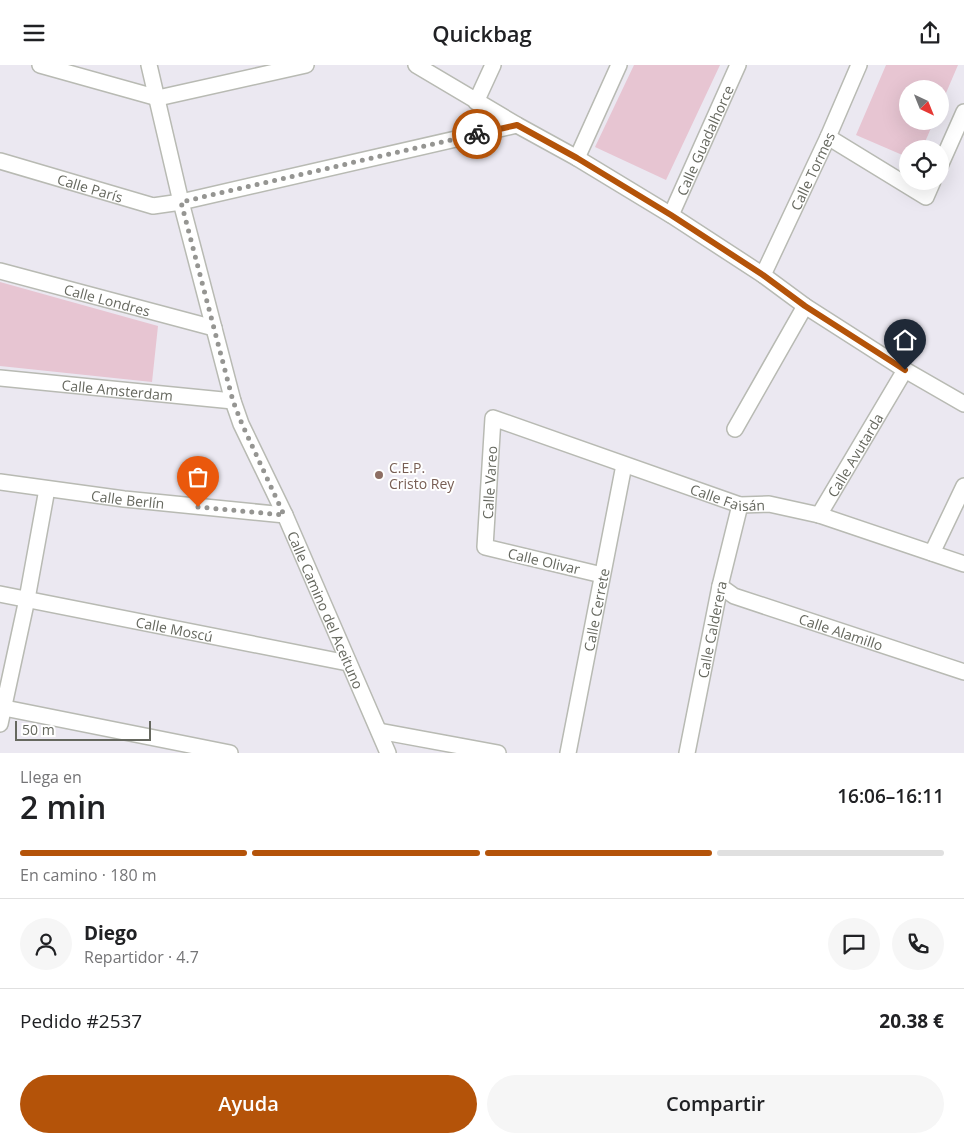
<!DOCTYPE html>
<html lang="es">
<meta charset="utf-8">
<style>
:root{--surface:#fff;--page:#f6f6f6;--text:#202124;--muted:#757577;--line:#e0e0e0;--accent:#b45309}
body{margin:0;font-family:"Open Sans",sans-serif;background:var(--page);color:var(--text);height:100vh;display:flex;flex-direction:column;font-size:19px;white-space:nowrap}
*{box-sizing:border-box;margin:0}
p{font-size:16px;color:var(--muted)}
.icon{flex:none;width:28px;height:28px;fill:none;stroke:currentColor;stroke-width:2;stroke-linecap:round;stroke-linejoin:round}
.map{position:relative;height:688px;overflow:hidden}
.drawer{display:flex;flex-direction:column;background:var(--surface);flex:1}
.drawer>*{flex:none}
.needle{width:32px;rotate:137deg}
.tools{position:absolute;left:899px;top:15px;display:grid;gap:10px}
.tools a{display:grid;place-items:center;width:50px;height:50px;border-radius:50%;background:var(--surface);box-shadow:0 5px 20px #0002;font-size:25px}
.scale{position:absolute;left:15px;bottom:12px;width:136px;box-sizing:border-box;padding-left:5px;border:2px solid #66685f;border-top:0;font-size:14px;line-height:18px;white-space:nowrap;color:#66685f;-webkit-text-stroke:4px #fff;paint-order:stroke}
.pin{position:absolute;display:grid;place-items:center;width:42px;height:42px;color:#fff;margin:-51px -21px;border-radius:50% 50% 50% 0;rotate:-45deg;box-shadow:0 0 5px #0007}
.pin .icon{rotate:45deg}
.courier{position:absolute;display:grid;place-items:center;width:50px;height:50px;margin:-25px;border:4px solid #b45309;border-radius:50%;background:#fff;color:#222;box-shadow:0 1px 6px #0007}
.head em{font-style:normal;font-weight:600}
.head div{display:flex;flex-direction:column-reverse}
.head{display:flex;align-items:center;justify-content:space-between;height:85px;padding:0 20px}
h1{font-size:32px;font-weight:600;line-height:38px}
.bar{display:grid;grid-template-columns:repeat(4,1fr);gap:8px 5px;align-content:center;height:60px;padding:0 20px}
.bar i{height:6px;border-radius:4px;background:var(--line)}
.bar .selected{background:var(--accent)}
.bar p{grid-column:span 4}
.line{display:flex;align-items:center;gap:12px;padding:0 20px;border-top:1px solid var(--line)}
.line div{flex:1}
.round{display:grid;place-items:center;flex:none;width:52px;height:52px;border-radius:26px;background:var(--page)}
.cta{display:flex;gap:10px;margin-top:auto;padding:10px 20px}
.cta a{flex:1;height:58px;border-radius:30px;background:var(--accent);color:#fff;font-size:20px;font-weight:600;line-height:58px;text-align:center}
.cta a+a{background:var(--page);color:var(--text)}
header{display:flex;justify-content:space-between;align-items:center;height:65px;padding:0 20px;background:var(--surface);font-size:22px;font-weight:600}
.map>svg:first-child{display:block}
</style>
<header><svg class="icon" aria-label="menu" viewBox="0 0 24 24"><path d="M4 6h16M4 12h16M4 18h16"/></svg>Quickbag<svg class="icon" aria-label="share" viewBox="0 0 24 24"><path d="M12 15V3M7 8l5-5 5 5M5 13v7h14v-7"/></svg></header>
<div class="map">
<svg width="964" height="688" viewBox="0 0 964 688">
<rect width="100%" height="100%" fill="#ebe8f1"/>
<!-- green -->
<path fill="#e7c5d2" d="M634,0H720L666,115L595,82Z
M886,0H958L940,42V24H908V56H934L922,84H908L907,92L856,70Z
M0,217L158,261L152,317L0,301Z"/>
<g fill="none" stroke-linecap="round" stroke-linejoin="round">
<defs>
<g id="minor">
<path d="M40,0L158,33L306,0"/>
<path id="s1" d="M149,0L181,137L233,336L241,359L285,450L388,688"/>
<path d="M416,0L517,60L577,93L671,150L763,210L805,241L905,305L964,339"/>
<path d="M476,37L493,0"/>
<path d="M828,72L926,132L933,116"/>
<path d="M577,93L619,0"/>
<path id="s2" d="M0,96L153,141L181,137L517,60"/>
<path d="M940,101L964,47"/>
<path id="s3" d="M671,150L738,0"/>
<path id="s4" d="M0,206L214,263"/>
<path id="s5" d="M763,210L828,72L859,0"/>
<path id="s6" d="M0,313L233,336"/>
<path d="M735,364L805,241"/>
<path id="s7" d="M0,417L124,434L285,450"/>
<path id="s8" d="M819,450L905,305"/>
<path d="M932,488L964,421"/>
<path id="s9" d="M602,510L485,482L493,353L740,440L769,439L819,450L964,499"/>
<path id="s10" d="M720,521L734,531L964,607"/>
<path id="s11" d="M0,529L348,598"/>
<path d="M0,642L230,688"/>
<path d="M0,659L27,534L47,424"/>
<path d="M379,666L498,688"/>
<path id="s12" d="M568,688L624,400"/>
<path id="s13" d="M687,688L720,521L740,440"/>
</g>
</defs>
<!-- minor casing -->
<use href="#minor" stroke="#b8bab3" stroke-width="18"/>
<!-- minor -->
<use href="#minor" stroke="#fff" stroke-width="15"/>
</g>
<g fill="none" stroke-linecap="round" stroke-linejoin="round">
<!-- done -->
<path stroke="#959592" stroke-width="5" stroke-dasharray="0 9" d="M198,442L284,450L242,359L233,336L181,137L477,69"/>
<!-- route -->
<path stroke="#b45309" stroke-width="6" d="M477,69L517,60L577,93L671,150L763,210L805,241L905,305"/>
</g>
<!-- markers -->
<circle fill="#8d6e63" stroke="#fff" stroke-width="2" cx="379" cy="410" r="5"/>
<g text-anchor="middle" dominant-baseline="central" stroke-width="4" stroke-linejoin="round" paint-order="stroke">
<!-- street labels -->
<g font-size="14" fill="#66685f" stroke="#fff">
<text stroke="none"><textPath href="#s3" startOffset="82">Calle Guadalhorce</textPath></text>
<text stroke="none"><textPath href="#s5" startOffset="115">Calle Tormes</textPath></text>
<text stroke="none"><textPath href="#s2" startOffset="94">Calle París</textPath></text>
<text stroke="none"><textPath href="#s4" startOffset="111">Calle Londres</textPath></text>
<text stroke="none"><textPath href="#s6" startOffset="118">Calle Amsterdam</textPath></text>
<text stroke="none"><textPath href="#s8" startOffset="70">Calle Avutarda</textPath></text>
<text stroke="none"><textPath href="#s9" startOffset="185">Calle Vareo</textPath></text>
<text stroke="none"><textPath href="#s9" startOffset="498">Calle Faisán</textPath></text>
<text stroke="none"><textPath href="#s7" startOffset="129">Calle Berlín</textPath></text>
<text transform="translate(544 496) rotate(13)">Calle Olivar</text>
<text stroke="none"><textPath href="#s12" startOffset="146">Calle Cerrete</textPath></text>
<text stroke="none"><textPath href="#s1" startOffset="575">Calle Camino del Aceituno</textPath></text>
<text stroke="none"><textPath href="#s11" startOffset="178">Calle Moscú</textPath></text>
<text stroke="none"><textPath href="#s13" startOffset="126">Calle Calderera</textPath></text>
<text stroke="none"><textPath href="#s10" startOffset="130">Calle Alamillo</textPath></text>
</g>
<!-- education labels -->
<g font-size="14" fill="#785e54" stroke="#fff" text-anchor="start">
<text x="389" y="402">C.E.P.<tspan x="389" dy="16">Cristo Rey</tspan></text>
</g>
</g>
</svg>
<div class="tools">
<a><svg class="needle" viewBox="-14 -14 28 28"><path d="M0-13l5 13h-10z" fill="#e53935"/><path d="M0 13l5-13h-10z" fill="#757577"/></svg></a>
<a><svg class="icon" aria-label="locate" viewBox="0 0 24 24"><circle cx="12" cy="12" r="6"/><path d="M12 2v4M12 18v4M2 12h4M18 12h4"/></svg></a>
</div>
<div class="scale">50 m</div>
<div class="pin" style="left:198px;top:442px;background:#ea580c"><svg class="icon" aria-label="bag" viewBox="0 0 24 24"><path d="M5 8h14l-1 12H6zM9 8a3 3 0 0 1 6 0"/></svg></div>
<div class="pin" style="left:905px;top:305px;background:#1f2937"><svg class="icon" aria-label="home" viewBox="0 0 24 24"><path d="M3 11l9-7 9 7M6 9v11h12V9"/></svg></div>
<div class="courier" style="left:477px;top:69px"><svg class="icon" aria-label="bike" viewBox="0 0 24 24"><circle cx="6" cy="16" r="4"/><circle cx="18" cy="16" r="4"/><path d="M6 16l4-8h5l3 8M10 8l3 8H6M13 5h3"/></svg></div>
</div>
<section class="drawer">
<div class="head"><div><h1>2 min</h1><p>Llega en</p></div><em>16:06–16:11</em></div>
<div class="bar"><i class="selected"></i><i class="selected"></i><i class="selected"></i><i></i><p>En camino · 180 m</p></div>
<div class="line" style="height:90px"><a class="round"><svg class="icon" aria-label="person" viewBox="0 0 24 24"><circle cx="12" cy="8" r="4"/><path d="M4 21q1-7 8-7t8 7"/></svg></a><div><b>Diego</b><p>Repartidor · 4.7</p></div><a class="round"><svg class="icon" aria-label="chat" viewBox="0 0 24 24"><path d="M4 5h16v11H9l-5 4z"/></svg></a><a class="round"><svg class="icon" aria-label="phone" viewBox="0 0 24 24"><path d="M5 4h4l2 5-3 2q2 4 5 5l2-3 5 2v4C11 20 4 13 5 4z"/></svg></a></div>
<div class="line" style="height:65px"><div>Pedido #2537</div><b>20.38 €</b></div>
<div class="cta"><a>Ayuda</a><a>Compartir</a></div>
</section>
